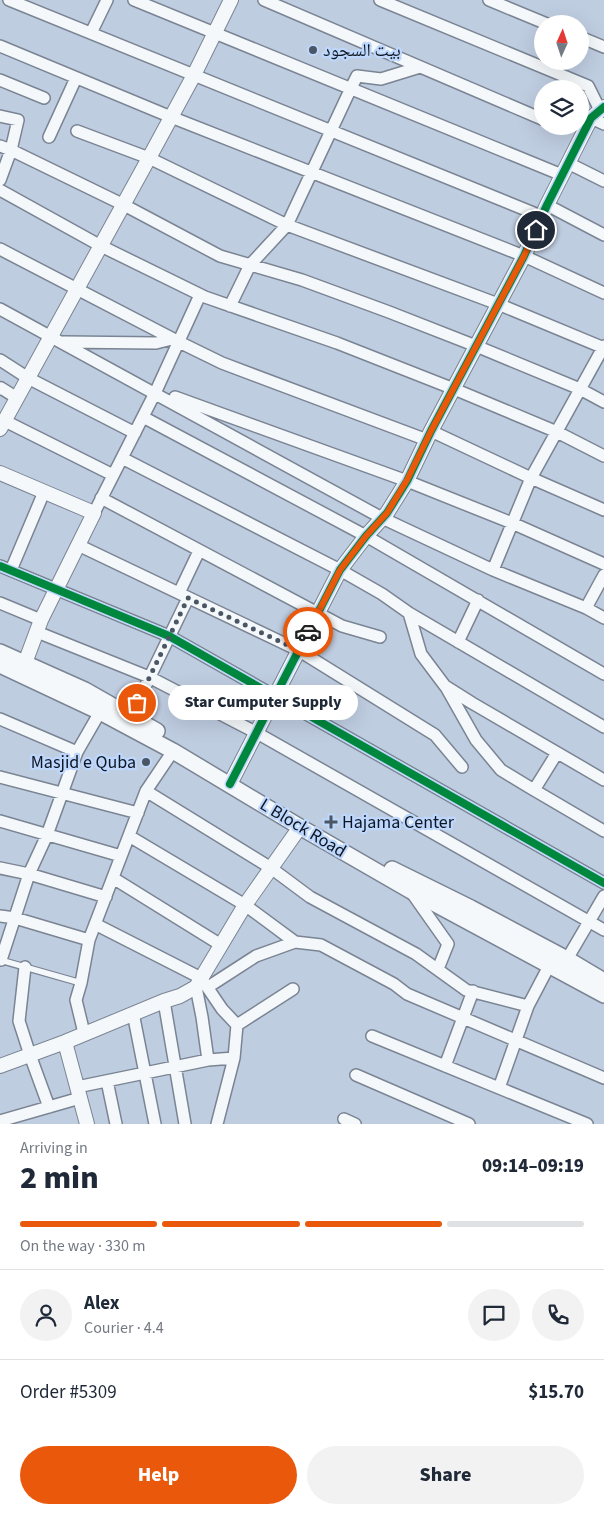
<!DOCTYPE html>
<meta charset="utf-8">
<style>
:root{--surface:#fff;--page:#f2f2f3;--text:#1f2937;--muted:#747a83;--line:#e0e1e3;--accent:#ea580c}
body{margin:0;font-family:"Source Sans 3","Noto Naskh Arabic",sans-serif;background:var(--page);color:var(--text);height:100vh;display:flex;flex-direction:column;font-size:19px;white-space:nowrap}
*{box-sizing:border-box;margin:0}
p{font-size:16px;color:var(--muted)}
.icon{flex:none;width:28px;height:28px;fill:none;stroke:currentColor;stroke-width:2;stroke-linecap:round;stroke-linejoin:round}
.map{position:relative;height:1124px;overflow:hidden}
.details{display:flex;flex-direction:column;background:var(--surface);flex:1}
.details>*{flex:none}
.needle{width:32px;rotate:3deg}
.buttons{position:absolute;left:534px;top:15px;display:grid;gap:10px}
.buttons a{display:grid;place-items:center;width:55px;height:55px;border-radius:50%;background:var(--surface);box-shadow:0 5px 20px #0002;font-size:25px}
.pin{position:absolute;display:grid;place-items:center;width:42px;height:42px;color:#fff;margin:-21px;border:2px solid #fff;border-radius:50%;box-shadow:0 1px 5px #0007}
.courier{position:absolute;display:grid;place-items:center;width:50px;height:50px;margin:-25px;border:4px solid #ea580c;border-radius:50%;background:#fff;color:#222;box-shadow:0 1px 6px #0007}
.bubble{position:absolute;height:35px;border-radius:18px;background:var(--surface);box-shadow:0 5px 20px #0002;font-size:16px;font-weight:800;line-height:35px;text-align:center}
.headline em{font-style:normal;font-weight:800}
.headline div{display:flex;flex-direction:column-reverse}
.headline{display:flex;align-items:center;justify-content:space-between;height:85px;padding:0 20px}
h1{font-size:32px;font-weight:800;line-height:38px}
.bar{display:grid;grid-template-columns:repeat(4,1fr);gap:8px 5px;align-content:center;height:60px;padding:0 20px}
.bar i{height:6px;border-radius:4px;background:var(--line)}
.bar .on{background:var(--accent)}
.bar p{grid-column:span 4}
.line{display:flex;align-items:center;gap:12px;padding:0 20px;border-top:1px solid var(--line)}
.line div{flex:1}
.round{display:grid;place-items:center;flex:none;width:52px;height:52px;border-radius:26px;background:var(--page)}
.action{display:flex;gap:10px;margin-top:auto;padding:10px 20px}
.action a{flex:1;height:58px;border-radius:30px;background:var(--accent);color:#fff;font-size:20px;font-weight:800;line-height:58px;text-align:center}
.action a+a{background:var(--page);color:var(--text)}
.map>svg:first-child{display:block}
</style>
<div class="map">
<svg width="604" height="1124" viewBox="0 0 604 1124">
<rect width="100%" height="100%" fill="#bfcde1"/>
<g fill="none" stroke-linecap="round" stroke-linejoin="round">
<defs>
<path id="service" d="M0,960L81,983"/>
<path id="minor" d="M9,0L541,216
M134,0L562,175
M264,0L542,119
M380,0L588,86L600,110
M489,0L547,24
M91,33L107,0
M580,37L604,47
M0,46L171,117L524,256L604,293
M0,80L44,98
M0,116L18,120L11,150L0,180
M580,118H591L604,124
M77,131L149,158L287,225L498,304L604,348
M49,137L76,78
M0,146L11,150L124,205L220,256L302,280L389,312L476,346L580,389L604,402
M568,163L604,181
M0,190L101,246L205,297L337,343L454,389L557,432L604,456
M547,205L604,235
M0,249L179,342L222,363L427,440
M230,306L250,265L287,225L351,88L357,76L381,79L420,67
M0,309L382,518L493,570L586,608L604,618
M63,342L156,343L172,339
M0,360L28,378L135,433
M0,389L1,388L17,398
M175,397L407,481L512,523L604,564
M143,417L366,536L604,674
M5,421L113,475
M431,431L531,478L604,510
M122,458L340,570L382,594L409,613L421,654L445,686L472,703L604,780
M101,498L342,626L380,637
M94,513L156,391L200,295
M78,545L298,650L435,735L462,767
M0,566L169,636L604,883
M11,570L44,492
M493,570L531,478L604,346
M179,593L199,551
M0,603L41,620
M586,608L604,575
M409,613L604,727
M37,632L149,677L257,733L604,930
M458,642L478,600
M446,687L476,740L501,770L534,790L557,753
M0,719L77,752
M128,722L188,598
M0,777L138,813
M534,790L604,831
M146,791L271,868L310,897L416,954L466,990L528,1006
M0,821L121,856
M129,836L245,905L295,942
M0,868L29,874L106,897
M113,878L221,945
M412,893L448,944L438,969
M0,916L15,918L89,940
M95,924L201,978L222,1009L237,1025L234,1058L217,1124
M1,960L29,874L47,835L77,752L100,712
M563,966L604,896
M25,967L19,1021L30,1055L49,1107
M196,987L202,1017L208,1060
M208,987L256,956L295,942L321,945L394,984L407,994L604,1078
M164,1001L185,1124
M133,1013L155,1124
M237,1025L293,989
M84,1033L76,1000L81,983L89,940L146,791L173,751
M372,1036L587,1124
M445,1066L473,991
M356,1075L469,1124
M107,1081L116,1124
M77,1087L208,1060L234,1058
M499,1088L528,1006L549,966
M344,1119L355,1124
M0,1121L80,1098"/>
<path id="tertiary" d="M0,429L149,158L194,75L231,0
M0,473L94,513L41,620L25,663
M230,784L340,570L366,536L387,513L407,481L431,431L524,256L547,205L591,118L604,107
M65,1042L87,1124
M0,1066L65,1042L164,1001L180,996L196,987L245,905L300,827"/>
<path id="secondary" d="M0,652L85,690L157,731
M0,665L100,712L173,751L300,827L411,891L604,995
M392,869L471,908L567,959L604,981"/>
</defs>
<!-- service casing -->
<use href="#service" stroke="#7a8493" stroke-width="8"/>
<!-- minor casing -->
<use href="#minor" stroke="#7a8493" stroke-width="14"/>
<!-- tertiary casing -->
<use href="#tertiary" stroke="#7a8493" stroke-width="16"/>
<!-- secondary casing -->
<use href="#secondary" stroke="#7a8493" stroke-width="18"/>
<!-- service -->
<use href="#service" stroke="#f5f8fa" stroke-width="5.5"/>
<!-- minor -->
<use href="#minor" stroke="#f5f8fa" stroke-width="11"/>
<!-- tertiary -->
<use href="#tertiary" stroke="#f5f8fa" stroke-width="14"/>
<!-- secondary -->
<use href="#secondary" stroke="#f5f8fa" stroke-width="15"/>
<defs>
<path id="cycleway" d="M0,566L169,636L604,883
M230,784L340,570L366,536L387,513L407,481L431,431L524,256L547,205L591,118L604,107"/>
</defs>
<!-- cycleway casing -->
<use href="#cycleway" stroke="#bed7fc" stroke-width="11"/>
<!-- cycleway -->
<use href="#cycleway" stroke="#00873e" stroke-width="8"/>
</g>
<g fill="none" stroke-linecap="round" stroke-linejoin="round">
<!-- done -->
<path stroke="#4b5665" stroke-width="5" stroke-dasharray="0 9" d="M137,703L188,598L298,650L308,632"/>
<!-- route -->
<path stroke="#ea580c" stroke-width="6" d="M308,632L340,570L366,536L387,513L407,480L431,431L524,256L536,230"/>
</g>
<!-- markers -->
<g fill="#4b5665" stroke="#bed7fc" stroke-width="2">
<circle cx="313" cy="50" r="5"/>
<circle cx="146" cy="762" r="5"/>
<path d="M328.5 814.5h5v5h5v5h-5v5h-5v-5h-5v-5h5z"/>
</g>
<g text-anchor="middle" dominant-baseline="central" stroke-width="4.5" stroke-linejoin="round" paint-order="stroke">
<!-- poi labels -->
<g font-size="18" fill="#0d1622" stroke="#bed7fc" text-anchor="start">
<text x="323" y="50">بیت السجود</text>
<text x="136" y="762" text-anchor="end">Masjid e Quba</text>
<text x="342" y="822">Hajama Center</text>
</g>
<!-- street labels -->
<g font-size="18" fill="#0d1622" stroke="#bed7fc">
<text transform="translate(303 828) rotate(31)">L Block Road</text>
</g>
</g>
</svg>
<div class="buttons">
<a><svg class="needle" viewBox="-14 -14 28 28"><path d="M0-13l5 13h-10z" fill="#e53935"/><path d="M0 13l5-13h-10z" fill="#747a83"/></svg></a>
<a><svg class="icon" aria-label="layers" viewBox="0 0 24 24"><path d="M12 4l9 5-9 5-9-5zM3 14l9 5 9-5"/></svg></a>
</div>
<div class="pin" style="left:137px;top:703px;background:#ea580c"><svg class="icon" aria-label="bag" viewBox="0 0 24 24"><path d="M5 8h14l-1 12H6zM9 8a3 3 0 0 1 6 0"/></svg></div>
<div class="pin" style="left:536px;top:230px;background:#1f2937"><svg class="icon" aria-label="home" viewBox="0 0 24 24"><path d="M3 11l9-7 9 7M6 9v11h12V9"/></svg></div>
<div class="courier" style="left:308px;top:632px"><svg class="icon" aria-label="car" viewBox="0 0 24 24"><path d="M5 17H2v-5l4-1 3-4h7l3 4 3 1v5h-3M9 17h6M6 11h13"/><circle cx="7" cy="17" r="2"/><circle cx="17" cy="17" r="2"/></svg></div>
<div class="bubble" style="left:168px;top:685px;width:190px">Star Cumputer Supply</div>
</div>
<section class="details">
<div class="headline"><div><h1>2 min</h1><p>Arriving in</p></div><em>09:14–09:19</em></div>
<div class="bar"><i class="on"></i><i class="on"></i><i class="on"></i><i></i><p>On the way · 330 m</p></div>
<div class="line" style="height:90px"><a class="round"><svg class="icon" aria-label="person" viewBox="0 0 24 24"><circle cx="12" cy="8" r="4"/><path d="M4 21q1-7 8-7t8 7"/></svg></a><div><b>Alex</b><p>Courier · 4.4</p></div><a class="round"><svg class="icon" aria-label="chat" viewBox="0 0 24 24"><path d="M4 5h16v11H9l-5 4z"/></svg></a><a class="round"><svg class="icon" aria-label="phone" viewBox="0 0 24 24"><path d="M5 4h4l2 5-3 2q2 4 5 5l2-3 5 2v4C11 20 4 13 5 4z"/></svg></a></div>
<div class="line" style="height:65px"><div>Order #5309</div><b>$15.70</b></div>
<div class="action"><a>Help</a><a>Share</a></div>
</section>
